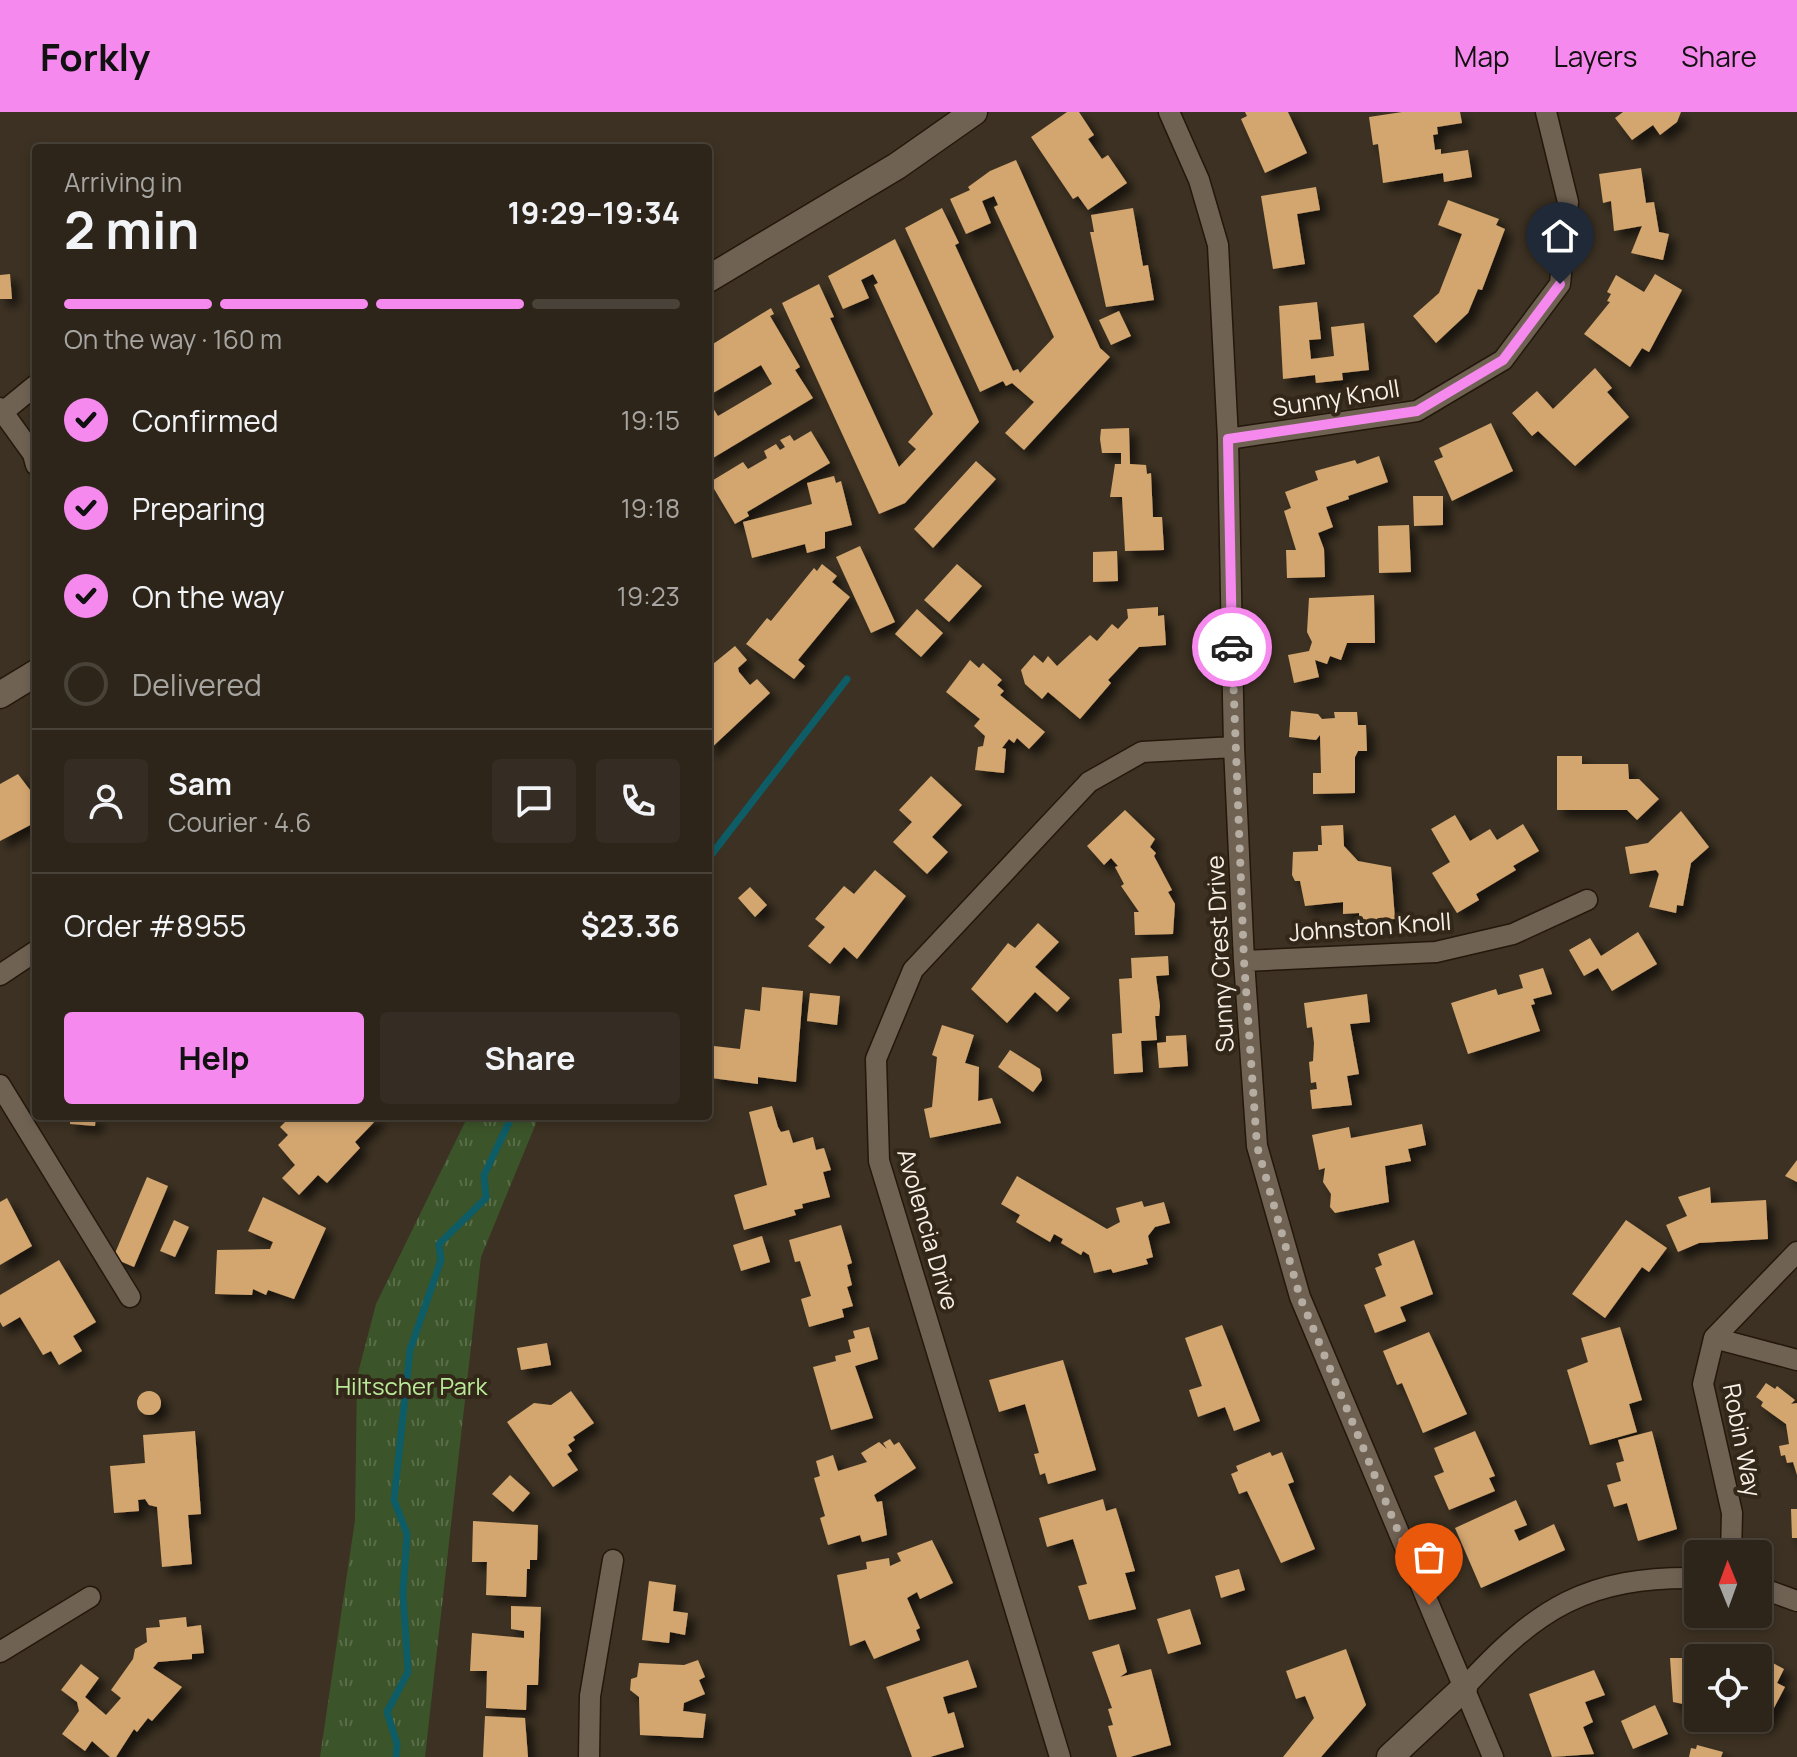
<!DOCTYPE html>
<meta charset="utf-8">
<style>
:root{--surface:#2d251a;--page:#352d23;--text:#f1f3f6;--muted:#a7a5a2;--line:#484239;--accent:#f689ee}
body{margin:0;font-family:Manrope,sans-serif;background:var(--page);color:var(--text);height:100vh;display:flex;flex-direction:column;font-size:30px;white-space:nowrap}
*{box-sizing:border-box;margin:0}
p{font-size:26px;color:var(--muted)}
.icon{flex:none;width:44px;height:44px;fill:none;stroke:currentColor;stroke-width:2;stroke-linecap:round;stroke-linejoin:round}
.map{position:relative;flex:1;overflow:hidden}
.sheet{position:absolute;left:32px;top:32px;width:680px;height:976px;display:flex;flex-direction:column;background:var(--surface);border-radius:8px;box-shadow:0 4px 12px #0003,0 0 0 2px var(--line)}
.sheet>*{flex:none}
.needle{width:52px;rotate:359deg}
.fabs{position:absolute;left:1684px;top:1428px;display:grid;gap:16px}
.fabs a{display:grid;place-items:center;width:88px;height:88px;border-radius:8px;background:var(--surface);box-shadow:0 4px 12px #0003,0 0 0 2px var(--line);font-size:40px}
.pin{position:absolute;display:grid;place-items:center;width:68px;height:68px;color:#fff;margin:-82px -34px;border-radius:50% 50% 50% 0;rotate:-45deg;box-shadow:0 0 8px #0007}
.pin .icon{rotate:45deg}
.courier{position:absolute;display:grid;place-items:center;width:80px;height:80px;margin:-40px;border:6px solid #f689ee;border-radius:50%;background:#fff;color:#222;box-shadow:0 2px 10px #0007}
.head em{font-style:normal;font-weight:700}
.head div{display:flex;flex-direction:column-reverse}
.head{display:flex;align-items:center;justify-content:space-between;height:136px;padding:0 32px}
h1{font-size:52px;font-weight:700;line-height:60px}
.bar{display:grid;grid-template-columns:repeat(4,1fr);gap:12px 8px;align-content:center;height:96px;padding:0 32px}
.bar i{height:10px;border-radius:6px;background:var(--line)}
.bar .active{background:var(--accent)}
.bar p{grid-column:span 4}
.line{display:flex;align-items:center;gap:20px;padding:0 32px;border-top:2px solid var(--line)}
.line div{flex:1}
.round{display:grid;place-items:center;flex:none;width:84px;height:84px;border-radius:8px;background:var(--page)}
ol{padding:0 32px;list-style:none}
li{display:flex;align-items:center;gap:24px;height:88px}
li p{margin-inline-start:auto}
li .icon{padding:8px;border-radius:50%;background:var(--accent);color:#111;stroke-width:4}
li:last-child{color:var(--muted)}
li i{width:44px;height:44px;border:4px solid var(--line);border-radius:50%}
.action{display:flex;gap:16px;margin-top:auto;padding:16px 32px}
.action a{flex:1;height:92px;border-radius:8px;background:var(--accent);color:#111;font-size:32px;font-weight:700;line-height:92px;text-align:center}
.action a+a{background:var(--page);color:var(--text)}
header{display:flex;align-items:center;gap:48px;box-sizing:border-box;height:112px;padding:0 40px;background:var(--accent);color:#111}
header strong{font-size:38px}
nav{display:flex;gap:44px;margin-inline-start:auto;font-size:28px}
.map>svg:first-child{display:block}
</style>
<header>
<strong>Forkly</strong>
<nav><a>Map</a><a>Layers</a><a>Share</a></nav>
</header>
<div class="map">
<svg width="1797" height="1645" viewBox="0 0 1797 1645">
<defs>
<pattern id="park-tufts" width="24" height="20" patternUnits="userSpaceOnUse" patternTransform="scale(2)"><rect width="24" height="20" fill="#3c542a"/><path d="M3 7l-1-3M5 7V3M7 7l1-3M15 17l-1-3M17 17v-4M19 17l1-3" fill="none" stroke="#596d49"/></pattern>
<filter id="shadow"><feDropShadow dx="7" dy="7" stdDeviation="4" flood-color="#0009"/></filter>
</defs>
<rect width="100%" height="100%" fill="#3c3122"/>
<!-- park -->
<path fill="url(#park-tufts)" d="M468,1004H539L481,1145L425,1645H320L355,1408L357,1265L376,1192Z"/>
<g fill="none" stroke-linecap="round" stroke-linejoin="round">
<!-- stream -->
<path stroke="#0d5c66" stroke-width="7" d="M708,747L847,567
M396,1645L397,1632L387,1600L408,1560L403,1481L407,1422L394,1388L410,1238L441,1148L439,1132L486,1086L484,1063L512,1004"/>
</g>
<!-- building -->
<path fill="#d3a66f" filter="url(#shadow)" d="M1067,0H1079L1094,23L1088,27L1102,47L1108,43L1127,71L1088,98L1078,84L1073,87L1031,25Z
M1245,0H1288L1307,41L1265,61L1241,7L1247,4Z
M1402,0H1460L1462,11L1437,15L1438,22L1433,23L1435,38L1441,37V42L1468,38L1472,65L1444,70L1443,61L1383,71L1378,32L1373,33L1369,5Z
M1623,0H1681L1677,10L1660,23L1653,13L1632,28L1615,6Z
M1016,48L1100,236L1110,245L1024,338L1005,321L1034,290L1012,271L1006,274L1003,269L980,280L905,116L942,96L959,131L955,133L1013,259L1018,257L1020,261L1054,225L994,95L998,93L994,84L982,89L991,111L966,122L950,87L970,78L968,75L990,59Z
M1641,56L1646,91L1654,90L1659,120L1669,122L1663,148L1631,141L1642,114L1614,119L1611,89L1603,91L1599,62Z
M1316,75L1320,98L1297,102L1305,152L1273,157L1261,84Z
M1448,88L1499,107L1496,113L1505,117L1482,178L1478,177L1468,201L1436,231L1413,204L1439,181L1462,122L1438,113Z
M1133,96L1143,154L1148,153L1154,188L1106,195L1090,120H1094L1091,103Z
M895,127L979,310L905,391L879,402L782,191L819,172L834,205L830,206L899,355L916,337L908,330L933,302L874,173L878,171L873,162L861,168L869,186L843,197L828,164Z
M10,162L12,187H0V163Z
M1655,162L1682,178L1649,240L1642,236L1630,255L1584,222L1610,190L1607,189L1611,182L1607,180L1616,163L1644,180Z
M1317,190L1321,227L1309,228L1311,247L1334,244L1331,215L1364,211L1369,258L1342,261L1343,268L1316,271L1315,263L1283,267L1279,194Z
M771,196L774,202L770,204L800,255L795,258L813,286L708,349V288L718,304L772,272L761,253L708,284V235Z
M1119,199L1131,224L1111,233L1099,208Z
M1595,256L1612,276L1607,280L1629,305L1575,354L1538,319L1532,324L1512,301L1537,279L1553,297Z
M1491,311L1513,359L1452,389L1434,349L1443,345L1439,336Z
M1129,316L1130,352L1146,353L1147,362L1151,361L1153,405H1162L1164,438L1125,439L1122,385H1110L1115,352H1121V341H1102L1100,327L1101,317Z
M811,319L830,351L747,400L749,404L735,412L710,370L743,350L748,357L767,346L764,339L776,332L780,338L785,335L780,328L790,323L794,329Z
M1379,344L1388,370L1348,384L1349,387L1326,395L1333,415L1318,421L1324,437L1325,465L1287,466L1286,438H1296L1284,399L1291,396L1285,380L1318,368L1315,359L1355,348L1357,352Z
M976,349L996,367L933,436L914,417Z
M834,364L836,371L841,369L852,413L825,420V436L807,441L805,432L752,446L743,410L812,392L807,371Z
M1413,384H1443V413L1414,414Z
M1409,413L1411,460L1379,461L1378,414Z
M860,434L895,510L871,521L836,445Z
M1117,439L1118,469L1093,470V440Z
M822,452L837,464L832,470L850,485L798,548L805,554L794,567L746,532L767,506L771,509L814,456L817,459Z
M957,452L982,474L949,510L924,488Z
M1374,483L1375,531H1347L1341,548L1330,544L1327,552L1315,548L1319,565L1294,571L1288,543L1309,539L1312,530L1307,520L1309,486Z
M1158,495V504L1164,503L1166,533L1139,535L1108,568L1111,571L1080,607L1048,580L1042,587L1025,572L1021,558L1034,543L1043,551L1048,544L1057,554L1090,523L1097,529L1112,512L1118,517L1128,506L1127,497Z
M917,497L943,521L921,545L895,522Z
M735,534L747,548L738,556L739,560L750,573L757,567L770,581L708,639V556Z
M970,548L979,556L983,551L1002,568L997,573L1004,579L1000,583L1045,620L1029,637L1017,626L1014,631L1009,627L1002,636L1006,637L1004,661L975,658L978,635L983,634L985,624L974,614L980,607L946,580Z
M1291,599L1318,602L1322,607L1335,606L1334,600H1357L1358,613H1366L1367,639H1358L1355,645V681L1313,682V661H1321L1320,623L1316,628L1289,625Z
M1557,644H1582V652H1628L1629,667H1639L1659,687L1637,708L1627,698H1557Z
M18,662L36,686V710L0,729V672Z
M931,664L962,693L932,725L948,740L927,762L893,730L912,710L899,698Z
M1125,698L1155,727L1150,735L1156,741L1154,744L1172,778L1168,780L1175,792L1173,822L1135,823L1134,800H1139L1121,774L1124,772L1115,755L1118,754L1111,746L1104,753L1087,734Z
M1681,699L1709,735L1691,751L1683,794L1677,793L1676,801L1649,795L1659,762L1656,758L1630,762L1625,735L1648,731Z
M1455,703L1470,729L1490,717L1497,728L1523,712L1539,739L1513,754L1516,758L1476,782L1479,788L1457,801L1432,761L1450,750L1431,717Z
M1343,713L1344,734L1358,749L1391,755L1395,807L1359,809V801L1343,802V790L1305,794L1300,769H1295L1292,763L1293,740L1318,739V733H1322L1321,714Z
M875,758L906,784L857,847L844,835L830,852L808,834L825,815L815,807L844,774L854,782Z
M750,775L767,793L755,805L738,786Z
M1038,811L1059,830L1035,855L1070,886L1057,900L1035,880L1007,911L971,877L1008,831L1015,836Z
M1638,820L1657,852L1612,879L1598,856L1584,864L1569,838L1590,826L1601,844Z
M1168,844L1169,863L1156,864L1160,894L1159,904H1155L1157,928L1141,929L1143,960L1114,962L1112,922L1122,921L1119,867L1132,866L1131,846Z
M1543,856L1552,882L1533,887L1535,892L1531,893L1540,919L1468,942L1451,891L1496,877L1498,883L1523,876L1519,863Z
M762,875L803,879L796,970L758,965V972L711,966L714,934L740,937L745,897L760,899Z
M810,881L840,884L837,913L807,909Z
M1367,882L1370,910L1350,912L1359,962L1347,964L1352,993L1312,997L1310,978L1317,977L1316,970L1311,971L1309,950L1313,949L1314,931L1312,915L1307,916L1304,891Z
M942,913L974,923L965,951L979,955L978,989L992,986L1001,1011L930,1026L924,997L932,995L937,945L932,943Z
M1186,923L1188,954L1159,956L1157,931L1166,930V924Z
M1010,938L1040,957L1042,968L1033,980L998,955Z
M772,994L778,1015L781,1020L789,1018L793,1031L813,1025L816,1038L824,1036L831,1058L823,1060L830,1085L802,1092L803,1096L794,1098L796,1103L744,1118L734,1083L767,1073L749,1000Z
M70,1004H96L95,1014L70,1012Z
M291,1004H314L320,1009L325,1004H380L355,1030L360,1036L327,1071L318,1063L299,1083L282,1066L295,1053L278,1033L288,1023L280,1015Z
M1422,1012L1426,1033L1408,1037L1411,1049L1385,1054L1389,1090L1335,1101L1330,1095L1331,1082L1323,1070L1325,1056L1319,1058L1312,1023L1349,1015L1351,1026Z
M1797,1048V1070L1785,1064Z
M1017,1064L1107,1117L1120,1110L1116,1096L1142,1089L1144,1095L1164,1090L1170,1111L1155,1115L1148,1124L1153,1145L1146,1147L1148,1152L1113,1161L1111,1157L1094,1161L1089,1143L1083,1139L1081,1143L1061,1131L1063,1127L1054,1122L1050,1130L1016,1110L1020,1103L1001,1092Z
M147,1065L168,1074L134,1155L113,1146Z
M1710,1075L1711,1091L1766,1088L1768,1127L1699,1131L1678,1140L1666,1113L1687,1104L1678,1085Z
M263,1085L326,1116L294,1187L268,1178L266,1183L253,1177L252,1183L215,1182L217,1138L270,1137L273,1130L248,1119Z
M7,1086L32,1134L0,1153V1090Z
M174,1108L189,1115L175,1145L160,1139Z
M1626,1108L1667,1136L1649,1160L1642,1155L1605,1206L1572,1182Z
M841,1113L852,1151L847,1153L852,1173L847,1175L853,1194L842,1197L844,1205L809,1215L801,1187L811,1184L800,1149L795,1150L789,1128Z
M762,1124L770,1150L741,1159L733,1133Z
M1414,1128L1433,1182L1400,1195L1406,1209L1375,1221L1364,1193L1386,1184L1375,1156L1382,1153L1378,1142Z
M59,1148L96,1210L73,1224L82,1239L59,1253L51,1239L43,1243L20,1205L3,1215L0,1210V1183Z
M1222,1213L1260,1309L1234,1319L1225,1295L1198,1305L1189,1278L1202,1274L1185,1226Z
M869,1215L878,1247L855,1254L873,1306L831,1318L813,1255L836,1249L835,1244L851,1240L848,1228L855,1226L853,1219Z
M1620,1215L1642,1288L1629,1292L1637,1320L1590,1333L1567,1258L1588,1250L1581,1226Z
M1429,1220L1467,1302L1423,1321L1402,1271L1397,1273L1383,1239Z
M547,1231L551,1253L521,1258L517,1236Z
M1063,1248L1096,1358L1048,1372L1045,1361L1040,1363L1034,1342L1039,1341L1025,1292L999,1300L989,1268Z
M1766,1271L1775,1277L1777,1274L1795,1288L1791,1292L1797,1291V1363L1793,1350L1787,1351L1785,1343L1781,1344L1779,1334L1789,1332L1786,1312L1761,1294L1763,1290L1756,1285Z
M137 1291a12 12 0 1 1 24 0a12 12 0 1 1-24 0Z
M571,1279L594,1311L573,1325L575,1328L568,1333L572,1339L567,1342L578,1358L553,1375L507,1310L534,1291L551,1293Z
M195,1319L201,1402L188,1403L192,1452L162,1455L157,1395L149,1393L145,1387L138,1388L139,1399L114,1401L110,1354L145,1351L143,1323Z
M1475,1319L1495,1364L1489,1366L1495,1379L1449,1398L1434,1364L1444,1360L1434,1336Z
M1652,1319L1677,1417L1638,1429L1627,1391L1614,1395L1607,1373L1621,1369L1616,1351L1624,1349L1618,1328Z
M890,1327L894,1333L899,1330L916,1356L874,1383L877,1390L882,1389L887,1423L862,1430L860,1423L828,1433L820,1406L825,1404L814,1366L820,1364L816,1349L833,1343L838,1359L867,1350L861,1341L879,1330L887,1337L883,1331Z
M1270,1340L1272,1344L1282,1340L1294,1370L1288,1372L1315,1437L1281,1451L1247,1379L1239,1382L1231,1362L1238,1359L1236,1354Z
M510,1363L530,1381L513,1400L492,1382Z
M1103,1387L1106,1399L1116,1396L1135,1459L1125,1461L1136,1497L1089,1508L1078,1474L1087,1472L1073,1427L1047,1435L1039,1406Z
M1516,1388L1527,1413L1514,1418L1519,1429L1554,1412L1565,1438L1481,1476L1455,1416Z
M1791,1397H1797V1426H1792Z
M473,1409L538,1413L537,1448H530V1457H527L526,1485L486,1483L487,1450H472Z
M932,1428L953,1471L920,1487L917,1480L907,1486L920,1516L916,1518L920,1528L874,1547L865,1528L850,1534L837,1463L867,1457L866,1450L889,1446L890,1454L901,1449L897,1441Z
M1239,1457L1245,1478L1221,1486L1215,1464Z
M649,1469L676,1473L673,1499L688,1501L685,1523L670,1520L669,1531L642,1528Z
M511,1494L541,1495L538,1573H527L526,1598L486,1596L487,1559H470L472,1521L524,1526V1519L511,1517Z
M1190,1497L1201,1532L1168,1542L1157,1507Z
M186,1505L187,1515L201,1513L204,1541L192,1542V1547L158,1550L153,1556L182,1575L152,1609L148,1606L137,1620L134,1617L116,1645H110L92,1629L85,1639L62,1622L79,1599L77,1590L61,1578L81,1552L99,1566L85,1585L106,1603L121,1586L111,1578L133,1547L135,1537L147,1530L146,1516L160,1515L159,1508Z
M1119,1532L1127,1560L1120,1565L1151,1557L1171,1633L1130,1645H1117L1108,1614L1113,1613L1108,1597L1112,1596L1092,1540Z
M1741,1534L1784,1557L1777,1571L1785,1575L1765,1613L1752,1606H1758V1546H1700L1703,1535L1737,1543Z
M1346,1537L1366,1593L1321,1645H1283L1314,1606L1305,1584L1296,1587L1286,1559Z
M1670,1546H1698V1595L1673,1590Z
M698,1548L705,1565L699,1568L705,1582L684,1591L683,1599L706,1602L703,1626L640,1623L639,1585L630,1578L631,1567L637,1565L639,1551L684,1553Z
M968,1548L977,1575L943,1585L948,1602L954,1600L964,1635L930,1645H912L886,1575Z
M1594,1558L1605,1583L1585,1590L1593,1610L1583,1615L1594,1642L1552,1645L1529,1582Z
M1655,1593L1668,1622L1633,1637L1621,1609Z
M485,1604L525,1606L528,1645H483Z
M1697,1633L1723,1640L1721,1645H1689L1691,1636L1696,1637Z"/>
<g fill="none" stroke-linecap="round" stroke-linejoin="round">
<defs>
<path id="minor" d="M1169,0L1199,68L1218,133L1228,327L1234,635L1244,849L1257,1034L1300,1185L1493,1645
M0,296L33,342L36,353
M3,300L36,273
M1228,327L1417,299L1503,248L1560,172L1568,90L1546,0
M1244,849L1436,840L1513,822L1587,788
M0,863L36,839
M0,973L130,1185
M1714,1226L1797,1248
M1731,1442L1732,1401L1703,1272L1714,1226L1797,1140
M1758,1475L1797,1489
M0,1540L90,1485
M1464,1576C1537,1496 1587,1464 1698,1466
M589,1645L590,1584L613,1448
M1060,1645L879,1049L876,947L913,858L1089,670L1142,640L1234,635"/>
<path id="tertiary" d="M708,167L897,54L974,0
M0,583L36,561
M1390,1645L1464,1576"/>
</defs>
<!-- minor casing -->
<use href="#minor" stroke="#23180b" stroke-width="23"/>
<!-- tertiary casing -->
<use href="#tertiary" stroke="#23180b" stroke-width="29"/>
<!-- minor -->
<use href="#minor" stroke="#706253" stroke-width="20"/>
<!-- tertiary -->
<use href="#tertiary" stroke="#706253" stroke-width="26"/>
</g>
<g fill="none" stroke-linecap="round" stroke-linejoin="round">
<!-- done -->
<path stroke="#b6ada2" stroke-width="8" stroke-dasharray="0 14.4" d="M1232,535L1244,849L1257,1034L1300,1185L1429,1493"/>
<!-- route -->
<path stroke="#f689ee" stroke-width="10" d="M1232,535L1228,327L1417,299L1503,248L1560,172"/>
</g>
<g text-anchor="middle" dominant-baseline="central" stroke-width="8" stroke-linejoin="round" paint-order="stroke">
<!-- street labels -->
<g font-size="24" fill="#f8f0e7" stroke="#322718">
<text transform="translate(1336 285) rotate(-9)">Sunny Knoll</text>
<text transform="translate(1370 814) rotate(-4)">Johnston Knoll</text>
<text transform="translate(1219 842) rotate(-93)">Sunny Crest Drive</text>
<text transform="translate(929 1117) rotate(74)">Avolencia Drive</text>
<text transform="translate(1743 1328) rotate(79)">Robin Way</text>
</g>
<!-- park labels -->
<g font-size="24" fill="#baeb99" stroke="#322718">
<text x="411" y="1273">Hiltscher Park</text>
</g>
</g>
</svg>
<div class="fabs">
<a><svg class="needle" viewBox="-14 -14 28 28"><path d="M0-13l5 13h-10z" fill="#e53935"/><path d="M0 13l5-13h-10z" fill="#a7a5a2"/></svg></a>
<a><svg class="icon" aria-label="locate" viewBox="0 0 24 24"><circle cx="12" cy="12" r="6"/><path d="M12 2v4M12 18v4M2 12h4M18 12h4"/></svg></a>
</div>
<div class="pin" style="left:1429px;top:1493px;background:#ea580c"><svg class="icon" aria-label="bag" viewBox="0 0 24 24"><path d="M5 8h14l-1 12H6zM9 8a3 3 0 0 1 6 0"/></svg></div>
<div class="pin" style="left:1560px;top:172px;background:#1f2937"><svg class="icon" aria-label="home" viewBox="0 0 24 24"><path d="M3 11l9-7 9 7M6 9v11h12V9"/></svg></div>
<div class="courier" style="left:1232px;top:535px"><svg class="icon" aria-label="car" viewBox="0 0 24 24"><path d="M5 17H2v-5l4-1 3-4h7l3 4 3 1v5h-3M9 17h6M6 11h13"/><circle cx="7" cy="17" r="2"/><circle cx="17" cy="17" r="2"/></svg></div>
<section class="sheet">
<div class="head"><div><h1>2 min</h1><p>Arriving in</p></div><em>19:29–19:34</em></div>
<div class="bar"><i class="active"></i><i class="active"></i><i class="active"></i><i></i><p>On the way · 160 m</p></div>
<ol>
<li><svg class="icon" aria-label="check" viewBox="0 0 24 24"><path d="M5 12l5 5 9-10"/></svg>Confirmed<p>19:15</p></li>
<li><svg class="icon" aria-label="check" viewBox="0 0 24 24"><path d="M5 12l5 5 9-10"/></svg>Preparing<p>19:18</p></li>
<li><svg class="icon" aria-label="check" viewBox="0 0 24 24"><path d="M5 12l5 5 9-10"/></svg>On the way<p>19:23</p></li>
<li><i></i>Delivered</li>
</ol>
<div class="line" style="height:144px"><a class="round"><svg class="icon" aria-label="person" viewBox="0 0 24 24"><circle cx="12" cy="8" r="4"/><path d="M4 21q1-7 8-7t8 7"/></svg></a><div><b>Sam</b><p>Courier · 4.6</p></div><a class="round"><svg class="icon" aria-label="chat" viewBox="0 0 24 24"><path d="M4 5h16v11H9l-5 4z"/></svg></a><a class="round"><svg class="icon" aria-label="phone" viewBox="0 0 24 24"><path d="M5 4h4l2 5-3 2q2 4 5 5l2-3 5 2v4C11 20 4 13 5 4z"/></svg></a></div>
<div class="line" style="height:104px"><div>Order #8955</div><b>$23.36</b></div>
<div class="action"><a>Help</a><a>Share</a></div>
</section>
</div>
